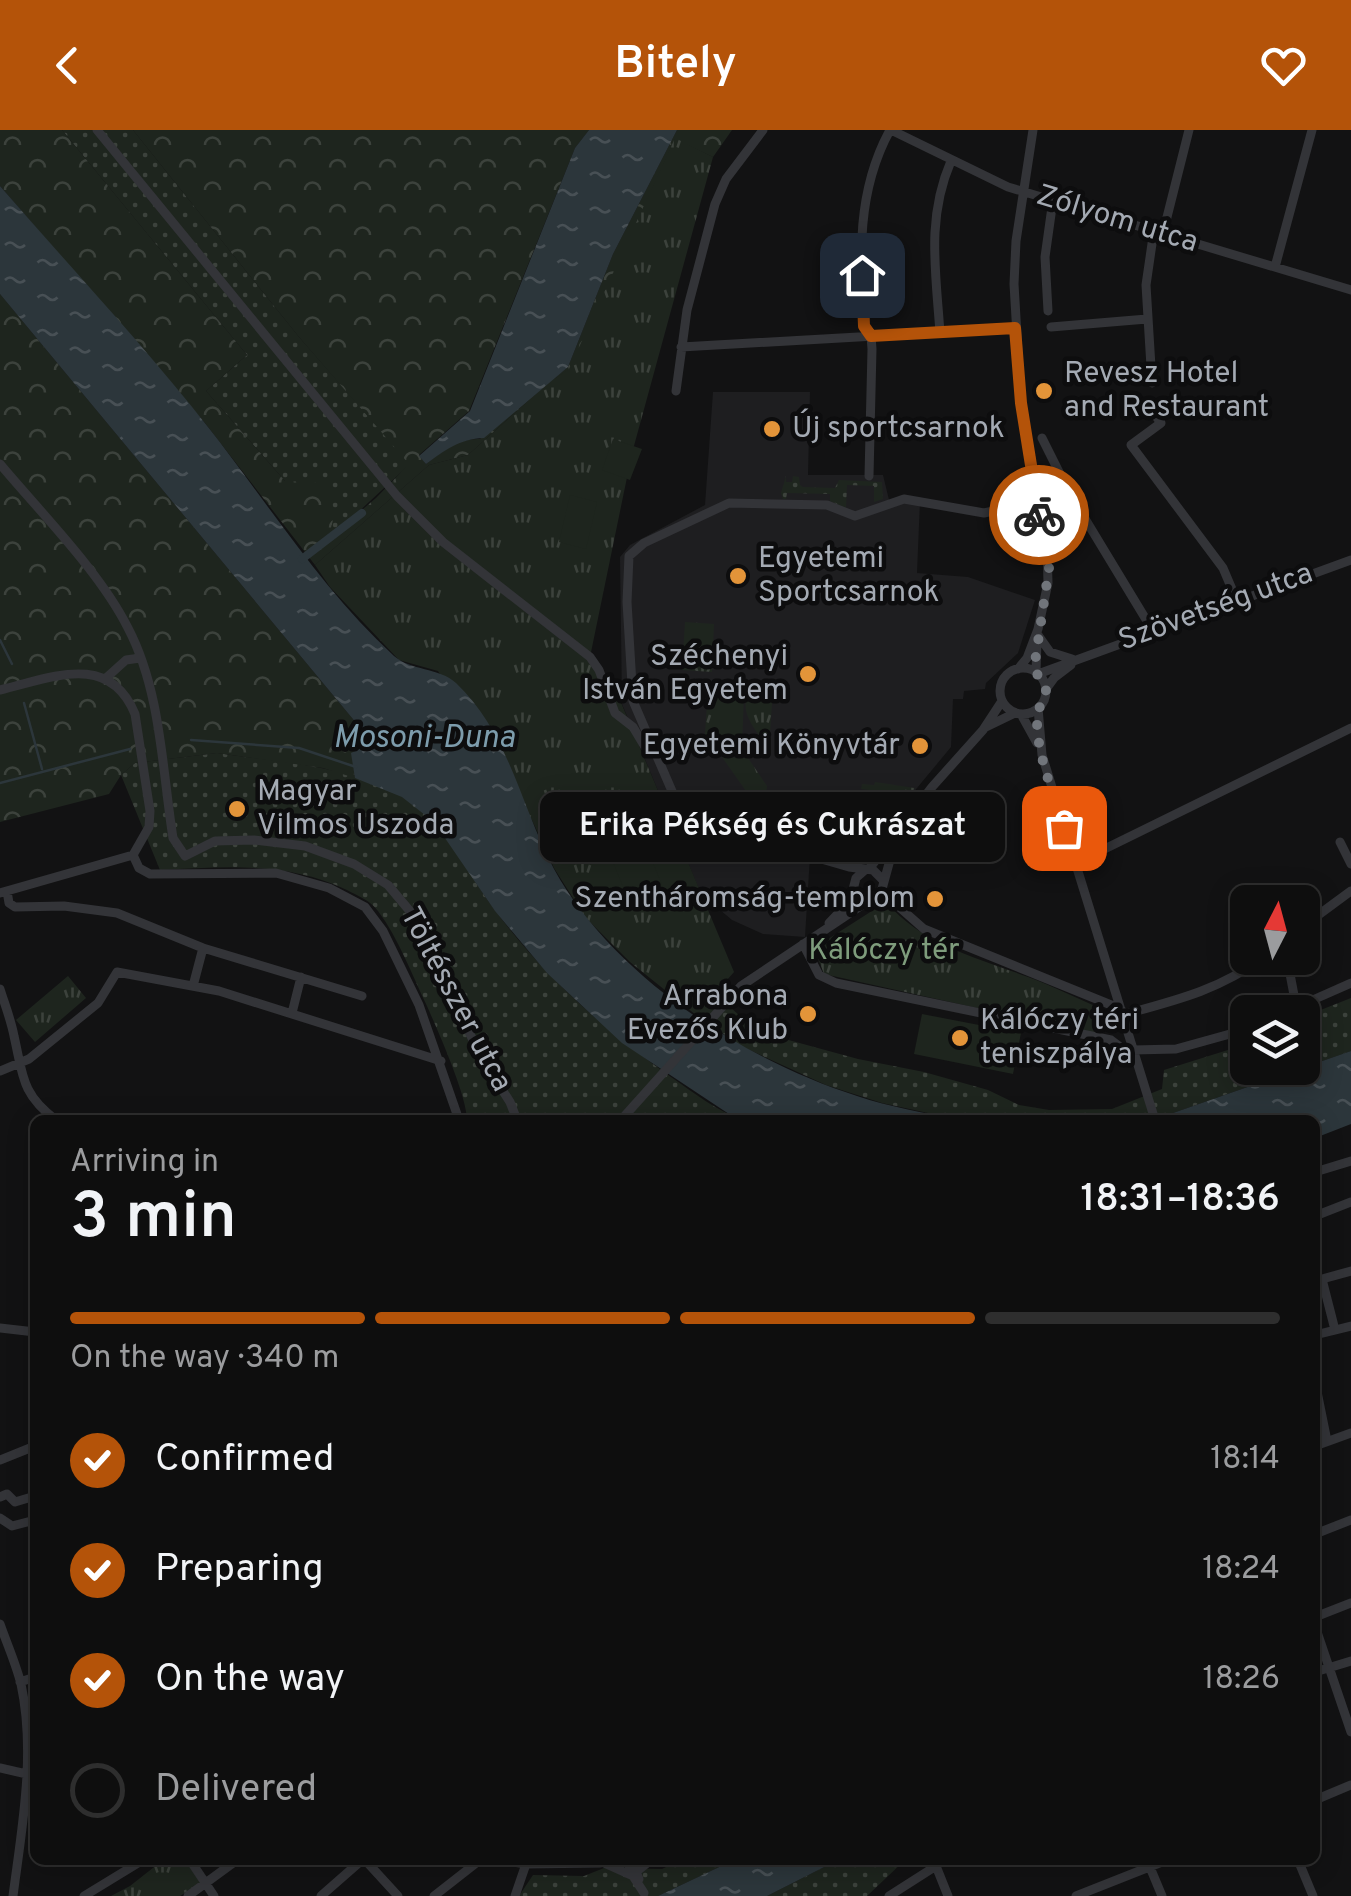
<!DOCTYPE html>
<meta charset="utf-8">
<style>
:root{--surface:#0e0e0e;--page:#171717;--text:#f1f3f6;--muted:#9b9c9e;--line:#2e2e2e;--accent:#b45309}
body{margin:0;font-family:Overpass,sans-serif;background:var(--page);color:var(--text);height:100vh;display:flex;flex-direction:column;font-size:38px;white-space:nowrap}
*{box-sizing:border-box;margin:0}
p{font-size:32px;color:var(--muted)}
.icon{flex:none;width:55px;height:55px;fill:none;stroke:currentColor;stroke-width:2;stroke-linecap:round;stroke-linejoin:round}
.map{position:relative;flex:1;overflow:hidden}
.side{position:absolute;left:30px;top:985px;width:1290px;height:750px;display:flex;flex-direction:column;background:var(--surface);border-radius:15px;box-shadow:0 5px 25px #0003,0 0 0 2px var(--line)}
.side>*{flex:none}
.needle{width:65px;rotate:6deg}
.buttons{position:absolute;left:1230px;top:755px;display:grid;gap:20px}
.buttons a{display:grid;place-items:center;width:90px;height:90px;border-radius:15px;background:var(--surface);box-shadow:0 5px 25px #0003,0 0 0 2px var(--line);font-size:50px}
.pin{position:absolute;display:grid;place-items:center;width:85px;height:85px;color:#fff;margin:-42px;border-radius:20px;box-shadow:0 5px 15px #0006}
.courier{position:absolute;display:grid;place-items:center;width:100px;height:100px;margin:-50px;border:8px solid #b45309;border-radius:50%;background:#fff;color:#222;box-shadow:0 2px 12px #0007}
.bubble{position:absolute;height:70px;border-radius:15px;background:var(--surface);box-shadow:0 5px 25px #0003,0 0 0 2px var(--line);font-size:32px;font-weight:600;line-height:70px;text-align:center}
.head em{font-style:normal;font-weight:600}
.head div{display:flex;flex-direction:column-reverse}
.head{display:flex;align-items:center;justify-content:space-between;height:170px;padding:0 40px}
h1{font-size:65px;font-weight:600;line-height:75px}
.bar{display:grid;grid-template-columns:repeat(4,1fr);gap:15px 10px;align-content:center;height:120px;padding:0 40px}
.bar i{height:12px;border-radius:8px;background:var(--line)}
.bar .on{background:var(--accent)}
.bar p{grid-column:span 4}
ol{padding:0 40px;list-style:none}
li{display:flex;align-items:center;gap:30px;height:110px}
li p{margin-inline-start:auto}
li .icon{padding:10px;border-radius:50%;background:var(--accent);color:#fff;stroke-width:4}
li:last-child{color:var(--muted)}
li i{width:55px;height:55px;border:5px solid var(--line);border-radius:50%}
header{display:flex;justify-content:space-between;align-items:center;height:130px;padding:0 40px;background:var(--accent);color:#fff;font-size:45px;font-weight:600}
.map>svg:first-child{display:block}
</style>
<header><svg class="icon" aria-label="back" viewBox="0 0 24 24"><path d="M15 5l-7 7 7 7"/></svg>Bitely<svg class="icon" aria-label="heart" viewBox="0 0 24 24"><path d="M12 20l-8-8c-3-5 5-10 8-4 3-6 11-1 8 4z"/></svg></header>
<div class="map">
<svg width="1351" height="1766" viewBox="0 0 1351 1766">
<defs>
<pattern id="grass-dots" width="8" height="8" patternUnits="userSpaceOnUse" patternTransform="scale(2.5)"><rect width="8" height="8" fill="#1e251e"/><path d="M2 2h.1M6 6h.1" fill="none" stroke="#3c423c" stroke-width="1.8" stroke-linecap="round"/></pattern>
<pattern id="forest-crowns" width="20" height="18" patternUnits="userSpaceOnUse" patternTransform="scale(2.5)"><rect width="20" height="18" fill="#1e251e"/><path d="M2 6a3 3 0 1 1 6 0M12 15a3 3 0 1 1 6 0" fill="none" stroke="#3c423c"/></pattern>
<pattern id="park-tufts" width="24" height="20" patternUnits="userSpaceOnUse" patternTransform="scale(2.5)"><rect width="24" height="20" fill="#1e251e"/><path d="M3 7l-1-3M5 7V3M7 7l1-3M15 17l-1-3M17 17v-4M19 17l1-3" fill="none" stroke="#3c423c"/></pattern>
<pattern id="water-ripples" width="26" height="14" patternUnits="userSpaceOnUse" patternTransform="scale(2.5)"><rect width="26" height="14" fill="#2c363b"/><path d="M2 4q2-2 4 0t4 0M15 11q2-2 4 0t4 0" fill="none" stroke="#485055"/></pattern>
</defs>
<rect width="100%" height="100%" fill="#121213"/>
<!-- built -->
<path fill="#1e1e20" d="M713,262H810L808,345H883L890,374L920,371L917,443L968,447L1035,470L1018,523L986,553L985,559L964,561L963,569H953L951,617L893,687L872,724L859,730L810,726L805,807L763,804L732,790L701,764L622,574L620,427L630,415L705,375Z"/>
<!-- grass -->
<path fill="url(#grass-dots)" d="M62,0H133L299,207L410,334L328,410L285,351L206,261L247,225Z
M786,346V352H792L793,346L799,347L800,355L803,357L835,358L839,350L882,352L883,369L874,372V356L847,355L846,378L830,371V364L787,363L786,369H783L781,363Z
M217,623C278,632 348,635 403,667C444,692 466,741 494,779C543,845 604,900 671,947C694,963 717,981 743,990H467C467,966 438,901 427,876C412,845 399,809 378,781C370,770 358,766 347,760C287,731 224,737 160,740L121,645L135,633Z
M682,660L688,664H683L682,679L695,682L697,693L762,694L768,712L756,711V715L770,717L771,720C733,717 702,724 684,685C679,676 676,671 677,661Z
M715,863L756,901L858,929L924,942L988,960L1019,975L1049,980L1112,979L1162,959L1164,940L1247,914L1248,938H1302L1303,887L1351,868V921L1153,990H960L882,973L826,955L741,916L696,885Z
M681,1730H734L658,1766H519L533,1745L584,1746L604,1738L662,1739Z
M838,1730H905L867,1766H767Z"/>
<!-- forest -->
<path fill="url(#forest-crowns)" d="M0,0H62L247,225L206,261L285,351L328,353L334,385L329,408L376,368L409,334L299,207L133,0H589L575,18L469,281L419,325L426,334C443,321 458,308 480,309L568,237L613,124L677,0H732L713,27L675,9L570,239L548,253L468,325L429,335L315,435L205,293L0,56Z
M0,164L362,600L361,618L352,623L355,648L323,638L217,623L135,633L121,645L109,664L0,692Z"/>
<!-- park -->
<path fill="url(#park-tufts)" d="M675,8L713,27L632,323L590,527L617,563L734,842L696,885L630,832L585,787L554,738L532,690L438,541L399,530L330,457L315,435L429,335L468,325L548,253L569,239Z
M685,492L714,494L712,542L682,540Z
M755,554H760L761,558L773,559L769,618C754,598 733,577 755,554Z
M721,558L740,559L744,563L742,618L739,623L709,622L704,618L707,574Z
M722,627L748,628L767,656L765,674L760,676L753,671Z
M875,652L915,658L888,694L872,724L867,721V709L860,708L867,705L868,700L861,698L868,696V690L862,689L861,686L868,684L869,679L862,676L869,675L870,660L861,659L862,654L874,655Z
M886,772C923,815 977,828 1028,847C1053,856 1076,868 1100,878L1108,885L1109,899L1099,905L824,844L814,818Z
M68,846L86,868L35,912L16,890Z
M163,1730H187L201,1753L180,1766H111L130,1756Z"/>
<!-- pitch -->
<path fill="#1e251e" d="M613,309L642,319L630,350L602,340Z
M570,365L597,372L586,419L559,412Z
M640,701L662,755L628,769L606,715Z
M922,884L1021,903L1013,944L914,924Z"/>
<!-- water -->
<path fill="url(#water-ripples)" d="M589,0H677L613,124L568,237L484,308C459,309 445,320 426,334L419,326L470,281L575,18Z
M0,56C69,136 143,214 208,297C268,373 322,460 394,526C411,541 438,537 456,553C509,603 521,677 554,739C612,845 743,930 857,966C890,977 925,983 960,990H743L732,986L622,913L547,843L495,781L434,692L402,667L355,648L351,623L361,618L362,600L0,164Z
M1351,921V994L1315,1008V990H1153Z
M734,1730H838L767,1766H658Z"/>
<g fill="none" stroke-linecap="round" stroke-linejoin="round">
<!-- stream -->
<path stroke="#2c363b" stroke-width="2.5" d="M0,510L12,534
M24,573L42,639
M191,610L299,618L356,637
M0,653L130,619"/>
<!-- canal -->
<path stroke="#2c363b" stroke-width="8" d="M302,429L362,383"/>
<!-- minor -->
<path stroke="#333438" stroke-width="9" d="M97,0L397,366L443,412L590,527L599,540L615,583L633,597L645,617
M891,0L1008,57L1351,160
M1163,103L1189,0
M1275,137L1312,0
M1048,181L1045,127L1053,70
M1051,197L1147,189
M940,203C936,142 926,89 951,31
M681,217L1015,198
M1152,253L1146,155L1154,100
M676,261L687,180L715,74L726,49L763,0
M1147,274L1161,293L1131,315L1223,438L1237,471
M1042,308L1070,364L1153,501
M0,334C41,383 100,442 128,498C161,561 162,639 173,708L185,726L215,711L254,710L305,716L354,734L388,755L414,786L481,927L510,972L517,990
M869,346L872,219L871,206L864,195C860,127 856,62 890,0
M1038,505L1050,522L1072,529
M1000 561a23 23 0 1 1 46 0a23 23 0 1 1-46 0Z
M1018,539L1027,528L1038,499L1048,453L1047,418L1021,273L1014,154L1016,111L1033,0
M1036,542L1037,510
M1038,544L1351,430
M106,548L126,530L140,528
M1046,559L1054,548L1071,535
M0,560C51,548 109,521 135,584L150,681L149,697L133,725
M1038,578L1042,625L1155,990
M1021,584L1037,613
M986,597L1015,583
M1340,712L1351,734
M133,725L139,738L150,744L276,743L329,758L365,777L383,801L419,875L459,990
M1074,734L1351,598
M869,739L932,657L983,600L1002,571
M882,749L873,740L849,737L811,726L712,719L691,705L633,571L627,472L629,426L644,413L729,373L827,375L855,386L904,369L984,383L1070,364
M7,761L9,773L15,777L64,776L117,783L203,818L362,866
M0,763L133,725
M877,765L882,759L893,719
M829,793L850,771L856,748L865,740
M1302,797L1351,761
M803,814L819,845L836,853L1111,910L1119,916
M1287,828L1297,881
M193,856L203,818
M0,859C5,875 11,890 14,906C23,945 21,964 56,990
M1294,882L1315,869L1351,853
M292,883L301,847
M1122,885C1173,871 1220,860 1262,828
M1133,920L1176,919L1248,899
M0,941L29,929L98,873L117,842L219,861L441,931
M621,990L741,856L877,765L890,769L924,799L1121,879
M1315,1042L1351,1031
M1315,1086L1351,1072
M1322,1149L1335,1200
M1315,1151L1351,1141
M0,1198L35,1202
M1315,1205L1351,1196
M1315,1252L1327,1311
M1315,1316L1351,1303
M0,1330L35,1316
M0,1367L7,1364L15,1372L35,1366
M0,1388L12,1396L35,1390
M1315,1404L1351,1390
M1315,1487L1351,1473
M0,1494C7,1514 16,1534 21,1554C36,1623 22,1697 13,1766
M1315,1496L1351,1602
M1315,1542L1351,1531
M20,1552L35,1547
M0,1638L35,1646
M1315,1670L1351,1655
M190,1730L214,1766
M365,1730L398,1766
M501,1730L526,1734L600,1733
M624,1730L636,1742L639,1749
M1147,1730L1162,1766
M1298,1730L1313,1766
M604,1733L633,1746L644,1763
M936,1736L948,1766
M636,1742L651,1730
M84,1766L143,1730
M188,1766L237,1730
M321,1766L362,1730
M434,1766L480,1730
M515,1766L526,1734
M889,1766L936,1736L939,1730
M1076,1766L1167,1730"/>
</g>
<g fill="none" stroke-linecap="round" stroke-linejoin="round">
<!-- done -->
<path stroke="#71757b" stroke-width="10" stroke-dasharray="0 18" d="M1039,385L1049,438L1035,532L1036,542L1046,560C1044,571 1037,578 1037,590C1037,626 1054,664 1064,698"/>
<!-- route -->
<path stroke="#b45309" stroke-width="12" d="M862,145L864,196L871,206L1015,198L1021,273L1039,385"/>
</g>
<!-- markers -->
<g fill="#e39439" stroke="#0d0d0e" stroke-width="4">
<circle cx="1044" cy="261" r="10"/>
<circle cx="772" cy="299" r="10"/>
<circle cx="738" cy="446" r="10"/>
<circle cx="808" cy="544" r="10"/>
<circle cx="920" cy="616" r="10"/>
<circle cx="237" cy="679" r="10"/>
<circle cx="935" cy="769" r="10"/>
<circle cx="808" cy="884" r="10"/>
<circle cx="960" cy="908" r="10"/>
</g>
<g text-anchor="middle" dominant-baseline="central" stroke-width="9" stroke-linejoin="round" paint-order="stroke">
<!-- street labels -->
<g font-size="30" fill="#a4aab3" stroke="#0d0d0e">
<text transform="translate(1117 90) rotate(17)">Zólyom utca</text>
<text transform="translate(1216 478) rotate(-20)">Szövetség utca</text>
<text transform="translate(455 870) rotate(62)">Töltésszer utca</text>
</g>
<!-- poi labels -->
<g font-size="30" fill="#a4aab3" stroke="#0d0d0e" text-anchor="start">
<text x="1064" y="244">Revesz Hotel<tspan x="1064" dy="34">and Restaurant</tspan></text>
<text x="792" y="299">Új sportcsarnok</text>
<text x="758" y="429">Egyetemi<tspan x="758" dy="34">Sportcsarnok</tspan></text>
<text x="788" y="527" text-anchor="end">Széchenyi<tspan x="788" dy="34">István Egyetem</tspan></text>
<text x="900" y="616" text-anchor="end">Egyetemi Könyvtár</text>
<text x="257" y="662">Magyar<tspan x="257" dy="34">Vilmos Uszoda</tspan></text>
<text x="915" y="769" text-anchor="end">Szentháromság-templom</text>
<text x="788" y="867" text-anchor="end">Arrabona<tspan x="788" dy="34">Evezős Klub</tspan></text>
<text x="980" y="891">Kálóczy téri<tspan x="980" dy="34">teniszpálya</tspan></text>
</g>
<!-- park labels -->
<g font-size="30" fill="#7e9c7c" stroke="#0d0d0e">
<text x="884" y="821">Kálóczy tér</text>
</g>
<!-- water labels -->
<g font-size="32" font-style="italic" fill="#7d9cac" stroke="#0d0d0e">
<text x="424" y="609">Mosoni-Duna</text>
</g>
</g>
</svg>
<div class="buttons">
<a><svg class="needle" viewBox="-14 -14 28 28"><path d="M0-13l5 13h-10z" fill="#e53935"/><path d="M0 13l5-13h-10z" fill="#9b9c9e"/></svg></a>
<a><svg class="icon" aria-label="layers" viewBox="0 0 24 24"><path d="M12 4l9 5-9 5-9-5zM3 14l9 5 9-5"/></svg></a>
</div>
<div class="pin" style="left:1064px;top:698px;background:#ea580c"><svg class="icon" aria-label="bag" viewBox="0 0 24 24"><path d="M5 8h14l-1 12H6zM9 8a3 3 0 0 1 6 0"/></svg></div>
<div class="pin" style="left:862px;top:145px;background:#1f2937"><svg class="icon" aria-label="home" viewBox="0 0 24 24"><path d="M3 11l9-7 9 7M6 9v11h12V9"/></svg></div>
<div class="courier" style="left:1039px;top:385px"><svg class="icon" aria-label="bike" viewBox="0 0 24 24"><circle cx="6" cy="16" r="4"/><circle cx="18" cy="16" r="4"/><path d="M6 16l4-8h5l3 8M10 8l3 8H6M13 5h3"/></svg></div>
<div class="bubble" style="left:540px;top:662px;width:465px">Erika Pékség és Cukrászat</div>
<section class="side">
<div class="head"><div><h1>3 min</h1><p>Arriving in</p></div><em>18:31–18:36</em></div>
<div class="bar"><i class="on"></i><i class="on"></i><i class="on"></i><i></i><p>On the way · 340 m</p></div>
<ol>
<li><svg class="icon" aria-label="check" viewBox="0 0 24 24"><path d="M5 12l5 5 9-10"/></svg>Confirmed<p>18:14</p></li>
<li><svg class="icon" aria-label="check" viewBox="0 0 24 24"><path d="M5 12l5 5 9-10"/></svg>Preparing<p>18:24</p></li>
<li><svg class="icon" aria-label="check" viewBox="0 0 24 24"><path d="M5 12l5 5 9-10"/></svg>On the way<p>18:26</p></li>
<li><i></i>Delivered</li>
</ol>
</section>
</div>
